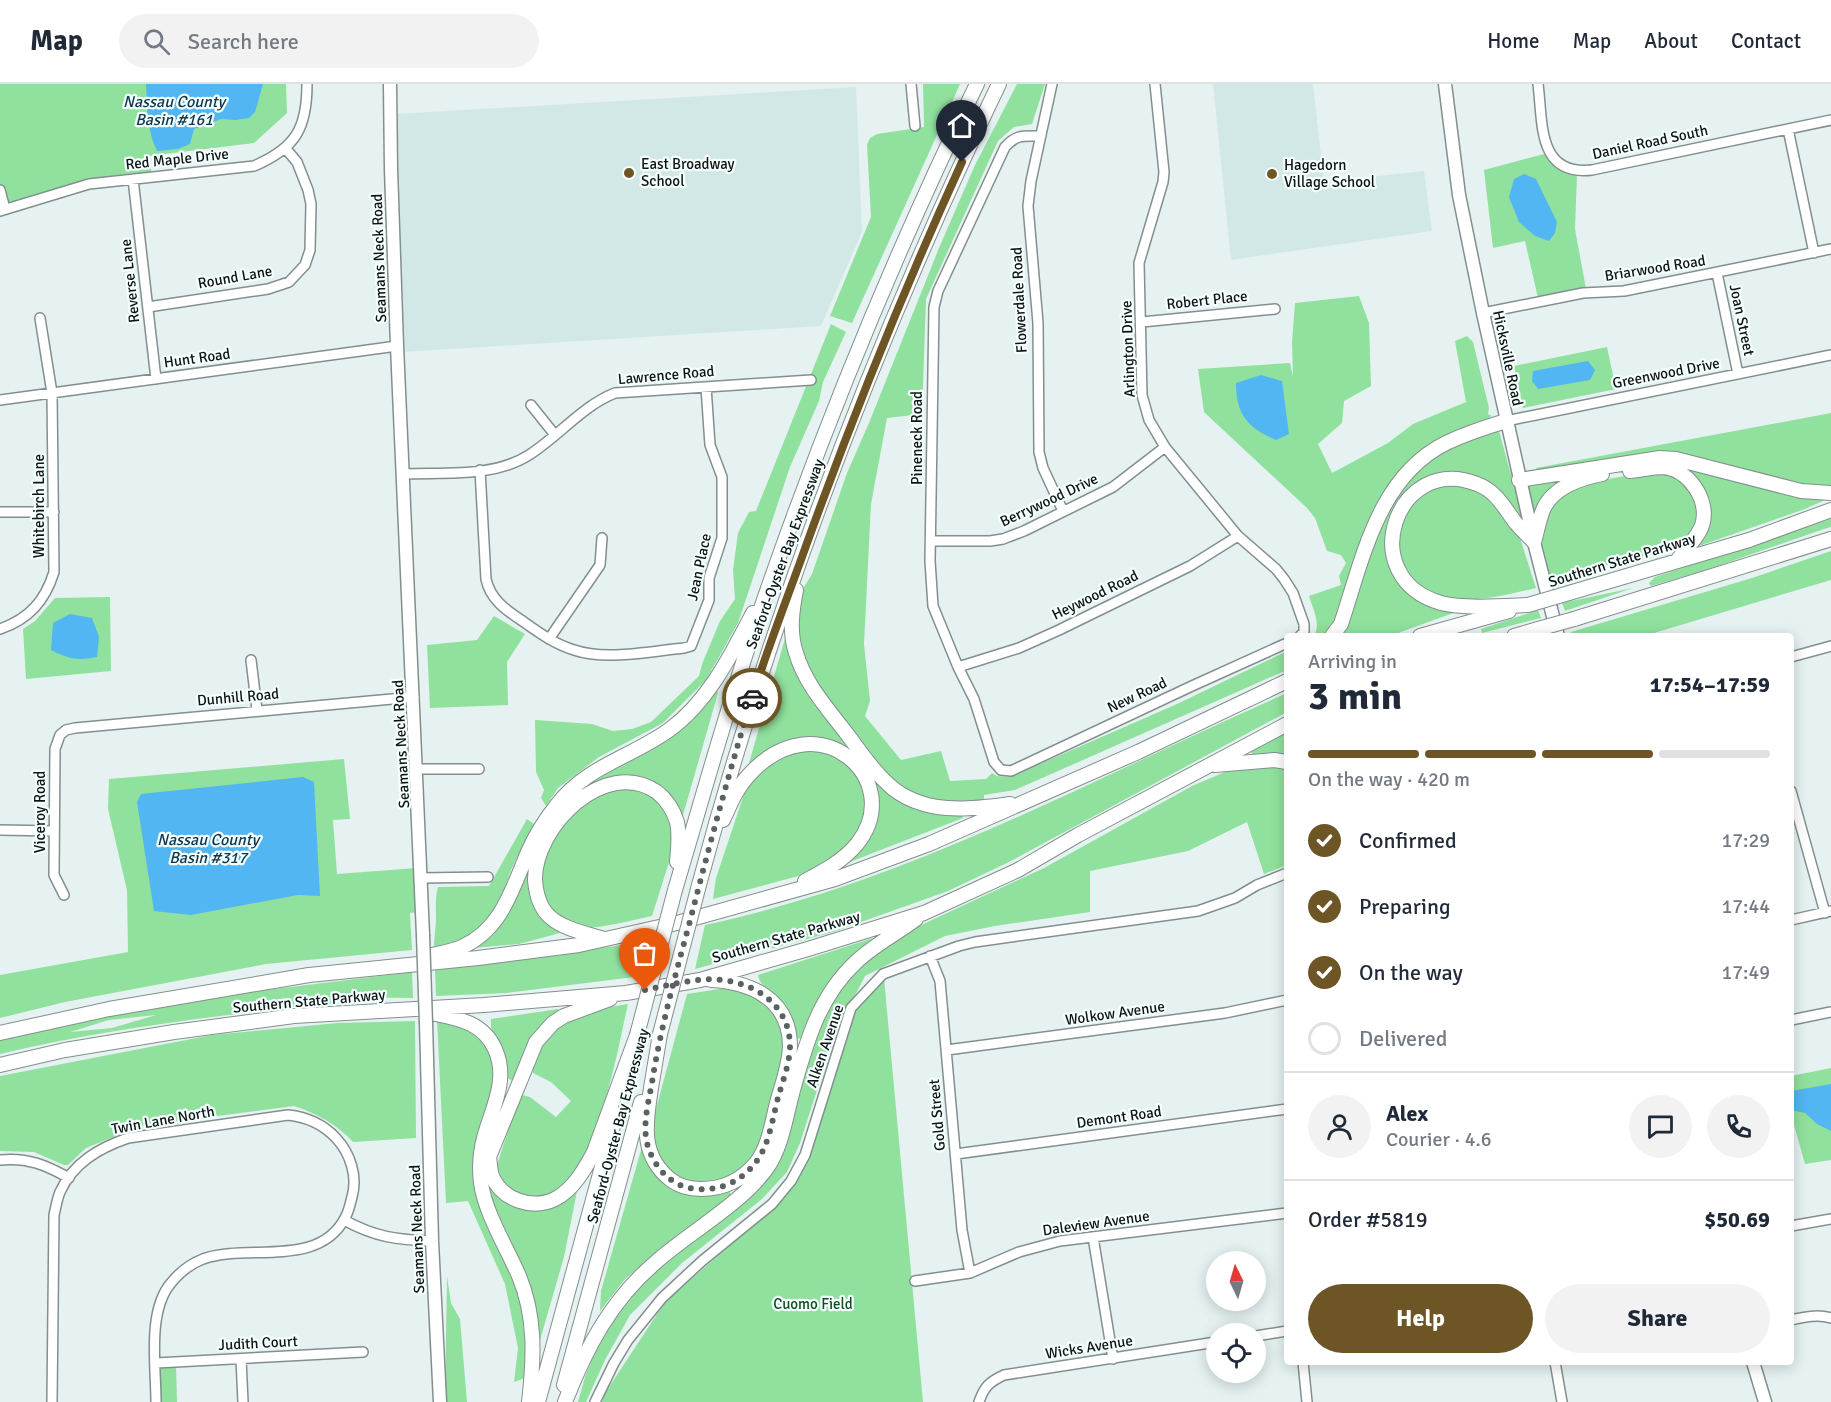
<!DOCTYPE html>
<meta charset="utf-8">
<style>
:root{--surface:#fff;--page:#f2f2f3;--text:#1f2937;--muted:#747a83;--line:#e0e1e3;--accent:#6e5526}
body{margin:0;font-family:Signika,sans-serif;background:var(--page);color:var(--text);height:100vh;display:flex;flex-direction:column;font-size:22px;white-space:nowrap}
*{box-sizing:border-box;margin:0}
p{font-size:20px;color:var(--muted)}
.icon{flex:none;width:33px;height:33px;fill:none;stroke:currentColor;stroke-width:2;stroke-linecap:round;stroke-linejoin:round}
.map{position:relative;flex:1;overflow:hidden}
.details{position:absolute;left:1284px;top:549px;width:510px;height:732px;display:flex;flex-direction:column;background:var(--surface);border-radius:6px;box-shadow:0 3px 15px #0003}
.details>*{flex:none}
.needle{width:39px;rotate:355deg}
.fabs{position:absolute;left:1206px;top:1167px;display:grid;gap:12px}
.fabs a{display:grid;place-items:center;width:60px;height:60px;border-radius:50%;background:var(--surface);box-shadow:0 3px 15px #0003;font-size:30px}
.pin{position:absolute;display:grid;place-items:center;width:51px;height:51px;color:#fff;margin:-62px -26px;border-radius:50% 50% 50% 0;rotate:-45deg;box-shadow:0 0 6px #0007}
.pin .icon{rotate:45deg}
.courier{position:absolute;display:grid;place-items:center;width:60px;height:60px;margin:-30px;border:4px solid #6e5526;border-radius:50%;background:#fff;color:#222;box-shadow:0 2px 8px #0007}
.summary em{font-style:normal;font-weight:700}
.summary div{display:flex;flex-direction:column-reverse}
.summary{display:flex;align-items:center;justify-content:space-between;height:102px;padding:0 24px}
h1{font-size:39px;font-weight:700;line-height:45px}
.bar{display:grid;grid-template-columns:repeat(4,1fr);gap:9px 6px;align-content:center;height:72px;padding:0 24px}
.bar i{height:8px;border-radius:4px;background:var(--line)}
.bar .selected{background:var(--accent)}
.bar p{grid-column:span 4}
.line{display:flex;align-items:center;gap:15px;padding:0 24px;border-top:2px solid var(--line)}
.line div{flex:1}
.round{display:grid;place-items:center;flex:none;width:63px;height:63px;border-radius:32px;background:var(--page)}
ol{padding:0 24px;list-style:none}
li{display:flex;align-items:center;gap:18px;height:66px}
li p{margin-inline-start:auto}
li .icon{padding:6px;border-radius:50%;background:var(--accent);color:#fff;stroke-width:4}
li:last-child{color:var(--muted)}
li i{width:33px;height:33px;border:3px solid var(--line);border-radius:50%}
.primary-button{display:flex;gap:12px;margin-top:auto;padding:12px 24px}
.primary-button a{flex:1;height:69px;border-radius:36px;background:var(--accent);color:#fff;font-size:24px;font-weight:700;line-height:69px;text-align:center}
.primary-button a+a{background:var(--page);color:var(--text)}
header{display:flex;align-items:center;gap:36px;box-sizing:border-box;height:84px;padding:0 30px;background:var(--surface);border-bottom:2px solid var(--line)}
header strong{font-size:28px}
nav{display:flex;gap:33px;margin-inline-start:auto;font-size:21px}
.search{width:420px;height:54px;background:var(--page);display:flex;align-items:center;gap:15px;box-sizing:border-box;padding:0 21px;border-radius:33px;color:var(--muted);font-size:22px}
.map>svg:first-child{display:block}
</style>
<header>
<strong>Map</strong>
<div class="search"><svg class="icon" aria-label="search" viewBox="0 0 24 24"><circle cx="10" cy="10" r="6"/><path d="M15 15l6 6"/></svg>Search here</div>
<nav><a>Home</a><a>Map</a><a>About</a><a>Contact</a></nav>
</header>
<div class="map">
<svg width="1831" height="1318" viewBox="0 0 1831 1318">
<rect width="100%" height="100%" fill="#e5f2f1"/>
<!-- built -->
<path fill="#d2e8e7" d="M1213,0H1313L1324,98L1424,87L1432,147L1231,176Z
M856,3L862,148L821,242L403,268L396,30Z"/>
<!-- green -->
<path fill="#90e19d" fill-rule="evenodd" d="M0,0H286L287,29L254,59L149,72L152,92L86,99L7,123L0,99Z
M923,0H960L852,239L830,232L871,133L867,61L870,54L877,50L924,43Z
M1017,0H1045L1032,40L1014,43L998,57L926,215L922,330L887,334L871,420L864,560L870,617L865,632L901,676L941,667L950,697L986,695L992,689L997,692L1010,693L1177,620L1287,567V586L1015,706L984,711V717L964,720L917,714L883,690L811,592L797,558V519L804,503L812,490L847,389L869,339L939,164L975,81Z
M1544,70C1554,83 1562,87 1577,91L1575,145L1586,205L1538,214L1525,157L1493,164L1484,86Z
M1359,212L1369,239L1371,302L1344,317L1342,339L1318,360L1332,389L1388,359L1413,340L1466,318L1455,257L1467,252L1473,258L1489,324L1488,330L1492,332L1410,378L1385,406L1358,469L1335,541L1327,552H1314C1321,540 1313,525 1309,512L1341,501L1339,492L1346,479L1341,471L1327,467L1315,434L1307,424L1204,328L1198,285L1290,279L1293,293L1292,258L1295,219Z
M831,240L846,248L823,298L819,317L790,383L738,539L706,596L663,639L599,673L558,704L546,722L541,714L544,706L536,688L535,636L592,640L613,647L632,645L651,638L699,592L702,580L720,537L735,515L733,486L738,449L749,428L756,427Z
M1607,263L1616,305L1523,324L1514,282Z
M1831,329V403L1804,402L1681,370L1538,388L1536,384Z
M1496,344L1499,347L1524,438C1505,417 1482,383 1449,390C1441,392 1402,424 1392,431L1398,493L1456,528L1390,552H1337L1390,415L1429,373Z
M1684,380L1827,415L1805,425L1696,463L1706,441L1683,384Z
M1655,387C1682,387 1705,412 1696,439C1695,444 1694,448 1690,451C1674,466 1652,469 1631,476L1629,472L1596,486L1552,499L1540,456L1553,417L1584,399Z
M1578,390L1544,414H1541V418L1536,429L1534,428L1528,400Z
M1460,399L1485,407L1519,451L1536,504C1506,511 1476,519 1445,514C1403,507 1381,457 1407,422C1412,416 1422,408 1429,404C1436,399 1451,400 1460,399Z
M1831,434V443L1824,445L1706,486L1651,502L1649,499L1655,493Z
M1831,467V496L1644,552H1572L1571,548L1752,494Z
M1633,504L1565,527L1562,519Z
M110,513L111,587L26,595L23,545L35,537L55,514Z
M1538,526L1541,534L1482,549L1481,545Z
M494,532L525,550L507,578L508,621L430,624L427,561L477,556Z
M788,544L851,665L848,667L830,658L752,683L749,679Z
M714,606H717L718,609L681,738C677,707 652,689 622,691C609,692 594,700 582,704L633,670Z
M1287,609V628L1009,778L948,807L833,848L695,885L705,841C911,797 1096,693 1287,609Z
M1287,648V672L1252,671L1251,666Z
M823,664L852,681L866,709L865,740L852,759L831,778L806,790L713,815L716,794L745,707L764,683L791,666Z
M344,675L350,735L333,736L337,790L417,784L419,828L410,829L412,866L266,880L65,918L0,934V891L128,868L127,806L108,725L109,695Z
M1287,681V781L1264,790L1247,738L1188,767L1090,787V828L995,842L945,852L865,892L835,950L800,1059L787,1088L762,1115L682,1179L630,1231L605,1276L586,1318H578L585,1293L604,1245L647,1193L764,1099L777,1079L815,949L833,911L870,870L906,848L1044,784L1192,702L1225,688L1253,682Z
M875,695L962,731L963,734L842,781L876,721Z
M619,702L642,705L662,718L675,742L671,772L652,832C638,835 595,846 584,843C510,825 543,744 589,713C597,708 610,705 619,702Z
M527,735L534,740C528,755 519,768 513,782C507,793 506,807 501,818C490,844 462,862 434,864C434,853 436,843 436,833C436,822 435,814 438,803L489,802Z
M528,779L532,781C535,814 531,828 560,849L519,860L473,864V861Z
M876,853L878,856L803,954L795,955C794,942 789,925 779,916C771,907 760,903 758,891Z
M646,857L634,893L507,909L436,912L435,886L544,873Z
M412,888L413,914L334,913V919C222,931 110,944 0,970V955L138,926L210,913ZM156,931L112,944L70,948L109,936Z
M884,894L923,1318H602L605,1309L665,1218L783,1115L798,1096L808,1072L854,925Z
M726,904C734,905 745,905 753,908C756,909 760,914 763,916C799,944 783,980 773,1016C767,1038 763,1061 749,1080C742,1088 729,1095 718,1097C675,1104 656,1078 648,1039L656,1025L687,910Z
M628,920C617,965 591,1142 517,1110C505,1104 499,1094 497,1081L518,1016L523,1011L530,1013L556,1033L571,1017L551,998L533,989C532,961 552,939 577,930C592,924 612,923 628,920Z
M558,925L560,930L514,998L506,993C506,983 506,972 502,963C496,949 490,952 491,935Z
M437,936L465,940L484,955L496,978L494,1005L484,1029L477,1063L475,1100L519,1200L530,1259L525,1294L514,1298L518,1264L505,1200L468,1117L446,1119Z
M415,937L416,1054L353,1058C336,1040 318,1030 294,1022L140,1042L86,1064L68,1081H64L34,1068L0,1067V992L212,951L338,939Z
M1831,984V1076L1805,1080L1794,1041H1791V992Z
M643,1059C649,1072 655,1090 665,1100C681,1116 710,1111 729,1107L732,1111L625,1195L600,1227L601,1207Z
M579,1097L564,1173L538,1263L537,1235L529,1199L489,1114L487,1104L493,1102L531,1124Z
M447,1192L451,1219L460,1235L467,1318H445Z
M176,1280L177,1318H159L158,1281Z"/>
<!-- water -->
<path fill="#52b6f2" d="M146,0H263L255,28L249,34L236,36L221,35L194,45L190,60L178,65L157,67C147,47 147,23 146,0Z
M1524,90L1536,95L1557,138L1555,149L1549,157L1535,152L1519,138L1509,113L1514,95Z
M1588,277L1595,286L1590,296L1538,305L1532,297L1533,287Z
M1261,291L1282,297L1289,350L1276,356C1248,344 1236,331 1236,299Z
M70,530L92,534L99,553L97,573C78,577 69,575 51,566L53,539Z
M303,693L314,698L320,812L298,811L191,831L154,827L137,718L141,710Z
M1831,1000V1047L1817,1040L1805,1029L1791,1026V1007Z"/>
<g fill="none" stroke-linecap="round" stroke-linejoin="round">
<defs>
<path id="minor" d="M911,0L915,42
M1052,0L1031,97L1028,122L1038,239L1039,368L1043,384L1063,427
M1155,0L1164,88L1163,98L1139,179L1142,311L1149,336L1165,363L1238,452L1276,485L1284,495L1293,509L1304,540V548L1300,552
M1538,0C1543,39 1537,92 1592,86L1831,36
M1788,45L1814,169
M1041,52C1023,52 1017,50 1005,63L938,207L934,223L930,477L933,522L958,583L974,615L994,678L1001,686L1011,687L1192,602L1287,559
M133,95L156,295
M0,106L5,125
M0,127L89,100L254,82C296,64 307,44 307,0
M1717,189L1738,290
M148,223L268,205L289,198L305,181L310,166L311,120L308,106L297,78L286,65
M1483,229L1583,209L1624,207L1831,165
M1142,238L1275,225
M0,316L397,262
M531,321L555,351
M1506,337L1831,271
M480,386L486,495C490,515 506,526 521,536C538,548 554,560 574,566C606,577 651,567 684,564L691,562L709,516V494L722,454V393L710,361L706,303
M403,390C444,388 493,394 529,371C559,352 582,322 615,309L811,296
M0,428H54
M932,457H990L1003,455L1024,447L1113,403L1165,363
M0,545C29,535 45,517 54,488L52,309L40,234
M549,555L600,481L602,454
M1791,573L1831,562
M251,576L257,626
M958,583L1019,564L1059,546L1190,482L1238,452
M417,685H479
M1791,707L1825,829
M0,746L54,747
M421,794L488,793
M64,811L54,791L55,665L60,651L66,646L75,644L414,613
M1791,836L1831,827
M930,872L940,897L962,1146L970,1189
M1791,936L1831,928
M947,966L1225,929L1287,916
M956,1070L1287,1025
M0,1076C27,1073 46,1081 69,1094
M344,1136C375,1153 397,1156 432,1157
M1791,1142L1831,1135
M1093,1153L1113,1275
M915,1197L970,1189L1019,1168L1060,1157L1287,1129
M1791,1236C1804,1233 1818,1230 1831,1234
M1256,1252L1287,1247
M241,1275L243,1318
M1303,1278L1307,1318
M1555,1278L1562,1318
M156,1279L363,1268
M52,1318L54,1131C56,1123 57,1115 60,1108C73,1079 99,1064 128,1054L288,1031C307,1033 323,1040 336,1054C350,1069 358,1092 352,1113C350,1120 349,1127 345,1134C318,1185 248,1159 203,1175C190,1180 179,1189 171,1199C147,1227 156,1283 156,1318
M595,1318L614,1279L628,1256L662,1214L702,1177L772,1120L791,1097L805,1071L851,924L883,890L959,862L975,858L1198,827L1235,814L1257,801L1287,789
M979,1318C984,1303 989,1298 1004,1291L1216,1258"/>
<path id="major" d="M390,0L391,85L397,262L423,851
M1445,0L1459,111L1483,229L1534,458L1558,552
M426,939L432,1157L440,1318
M1753,1278L1765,1318"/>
<path id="highway" d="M1630,387C1641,386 1653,383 1663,383C1688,385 1708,414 1703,438C1700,452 1685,465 1677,477
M1519,396L1660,374L1676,375L1801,407L1831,409
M1534,458C1537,448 1539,436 1543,426C1552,404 1580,394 1602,390
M796,506C792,527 789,548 796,569C805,600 828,625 847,650C860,667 872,686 888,700C895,707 905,713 915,717C945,729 978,724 1010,720
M1569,509L1749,456L1831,426
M1528,521C1504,522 1464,525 1441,519C1353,494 1396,368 1477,400C1496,407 1504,423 1515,438C1521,445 1528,452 1534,458
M1574,535L1831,455
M1332,552L1341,540C1363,474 1378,393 1446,359C1465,350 1486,343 1506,337
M1420,552L1509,527
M1514,552L1538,545
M1215,681L1274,676L1287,678
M723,736C730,721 736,705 748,692C817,614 908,696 857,760C843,777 824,787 805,797
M699,801C773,525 875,257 999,0
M675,806C701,719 725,631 754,545C817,359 891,177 977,0
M604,855C586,849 565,846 550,833C540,824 536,809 535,796C534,743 605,672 657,708C667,716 673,725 677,738C680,751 678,765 677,778
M432,871C441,869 453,867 462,863C502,845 512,805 528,768C535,752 545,736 556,722C586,682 630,674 669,646C708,618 731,571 753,529
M610,915L564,932L553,939L536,958L489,1073C490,1079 490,1086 492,1092C502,1116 532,1126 555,1115C573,1106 585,1085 594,1068L637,951
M431,929C457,934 483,938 495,965C509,996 492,1024 484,1054C480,1069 479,1083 481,1099C485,1129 507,1164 519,1192C536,1233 534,1274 529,1318
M0,949L109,925L309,891L478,874L579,861L677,839L835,795L929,760L1138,668L1287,597
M660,950C657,968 654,986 651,1004C646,1038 639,1071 671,1096C679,1102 691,1105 701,1105C723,1105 742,1096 756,1079C769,1063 772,1038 777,1019C782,1000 790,980 790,961C789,915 751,898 711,896
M0,981L65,966L174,948L294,932L484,921L626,909L700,896L808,865L924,829L1018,786L1078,751L1287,640
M564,1301L641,1018
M538,1318L616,1031
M565,1318C586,1264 611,1216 656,1178C690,1148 741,1120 767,1084C782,1063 786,1031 793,1006C806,959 819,912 856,878C874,861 896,850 916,835"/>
</defs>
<!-- minor casing -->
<use href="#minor" stroke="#838f8e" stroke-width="12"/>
<!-- major casing -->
<use href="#major" stroke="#838f8e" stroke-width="15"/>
<!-- highway casing -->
<use href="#highway" stroke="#838f8e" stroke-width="16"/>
<!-- minor -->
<use href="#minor" stroke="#fff" stroke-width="9"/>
<!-- major -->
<use href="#major" stroke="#fff" stroke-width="12"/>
<!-- highway -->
<use href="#highway" stroke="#fff" stroke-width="14"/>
<defs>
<path id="major-bridge" d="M423,851L426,939"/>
<path id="highway-bridge" d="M1528,521L1569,509
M1538,545L1574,535
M660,950L699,801
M637,951L675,806"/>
</defs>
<!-- major-bridge casing -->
<use href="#major-bridge" stroke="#838f8e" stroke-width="15" stroke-linecap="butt"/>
<!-- highway-bridge casing -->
<use href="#highway-bridge" stroke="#838f8e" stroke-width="16" stroke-linecap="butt"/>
<!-- major-bridge -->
<use href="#major-bridge" stroke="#fff" stroke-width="12"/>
<!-- highway-bridge -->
<use href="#highway-bridge" stroke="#fff" stroke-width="14"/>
</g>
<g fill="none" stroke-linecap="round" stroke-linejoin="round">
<!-- done -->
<path stroke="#596161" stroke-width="6" stroke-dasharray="0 10.8" d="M645,906C663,902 681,898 699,896C741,891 789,913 790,961C790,977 784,994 779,1010C773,1031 770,1060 756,1078C742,1097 721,1107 697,1105C672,1104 653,1083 647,1059C642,1038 650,1013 653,992C662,939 676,889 690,837C709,763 729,688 752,614"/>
<!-- route -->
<path stroke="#6e5526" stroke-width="8" d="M752,614C767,566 785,520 802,473C850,339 903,207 962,78"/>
</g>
<!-- markers -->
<g fill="#6e5526" stroke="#f4fffe" stroke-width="2">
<circle cx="629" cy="89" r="6"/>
<circle cx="1272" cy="90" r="6"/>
</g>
<g text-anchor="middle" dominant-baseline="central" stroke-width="4.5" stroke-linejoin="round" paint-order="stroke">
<!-- street labels -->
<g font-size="15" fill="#0e1313" stroke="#f4fffe">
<text transform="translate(1650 58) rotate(-12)">Daniel Road South</text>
<text transform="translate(177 75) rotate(-6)">Red Maple Drive</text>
<text transform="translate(379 174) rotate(-92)">Seamans Neck Road</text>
<text transform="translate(1655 184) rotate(-9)">Briarwood Road</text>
<text transform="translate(235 193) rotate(-10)">Round Lane</text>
<text transform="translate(130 197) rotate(-96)">Reverse Lane</text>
<text transform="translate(1019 216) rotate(-93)">Flowerdale Road</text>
<text transform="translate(1207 216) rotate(-6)">Robert Place</text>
<text transform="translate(1742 236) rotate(78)">Joan Street</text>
<text transform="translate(1128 265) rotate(-92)">Arlington Drive</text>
<text transform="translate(197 274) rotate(-8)">Hunt Road</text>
<text transform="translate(1508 274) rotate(78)">Hicksville Road</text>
<text transform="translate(1666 289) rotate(-11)">Greenwood Drive</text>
<text transform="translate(666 291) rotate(-5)">Lawrence Road</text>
<text transform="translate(917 354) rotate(-90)">Pineneck Road</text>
<text transform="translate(1049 416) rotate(-25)">Berrywood Drive</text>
<text transform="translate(39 422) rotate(-90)">Whitebirch Lane</text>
<text transform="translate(785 470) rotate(-70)">Seaford-Oyster Bay Expressway</text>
<text transform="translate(1622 476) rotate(-17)">Southern State Parkway</text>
<text transform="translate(699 483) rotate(-78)">Jean Place</text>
<text transform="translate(1095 511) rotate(-26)">Heywood Road</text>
<text transform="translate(1137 611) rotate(-25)">New Road</text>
<text transform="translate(238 613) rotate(-5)">Dunhill Road</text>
<text transform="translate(401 660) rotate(-93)">Seamans Neck Road</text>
<text transform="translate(40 728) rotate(-90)">Viceroy Road</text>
<text transform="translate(786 853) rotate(-16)">Southern State Parkway</text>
<text transform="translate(309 917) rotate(-5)">Southern State Parkway</text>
<text transform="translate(1115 929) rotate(-8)">Wolkow Avenue</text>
<text transform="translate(825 962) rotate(-71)">Alken Avenue</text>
<text transform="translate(937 1031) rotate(-95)">Gold Street</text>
<text transform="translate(1119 1033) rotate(-8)">Demont Road</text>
<text transform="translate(163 1036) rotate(-10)">Twin Lane North</text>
<text transform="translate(618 1042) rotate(-75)">Seaford-Oyster Bay Expressway</text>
<text transform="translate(1096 1139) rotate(-8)">Daleview Avenue</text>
<text transform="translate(417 1145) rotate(-92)">Seamans Neck Road</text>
<text transform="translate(258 1259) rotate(-3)">Judith Court</text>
<text transform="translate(1089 1263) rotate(-9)">Wicks Avenue</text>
</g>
<!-- poi labels -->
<g font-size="15" fill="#0e1313" stroke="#f4fffe" text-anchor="start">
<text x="641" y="80">East Broadway<tspan x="641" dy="17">School</tspan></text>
<text x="1284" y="81">Hagedorn<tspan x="1284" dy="17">Village School</tspan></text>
</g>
<!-- park labels -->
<g font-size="15" fill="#104d21" stroke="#f4fffe">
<text x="813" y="1220">Cuomo Field</text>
</g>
<!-- water labels -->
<g font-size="16" font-style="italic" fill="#0c374f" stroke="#f4fffe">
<text x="174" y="18">Nassau County<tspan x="174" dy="18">Basin #161</tspan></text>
<text x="208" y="756">Nassau County<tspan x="208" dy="18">Basin #317</tspan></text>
</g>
</g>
</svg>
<div class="fabs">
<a><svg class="needle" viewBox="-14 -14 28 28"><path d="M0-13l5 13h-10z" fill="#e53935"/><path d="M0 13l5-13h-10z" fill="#747a83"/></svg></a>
<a><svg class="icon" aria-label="locate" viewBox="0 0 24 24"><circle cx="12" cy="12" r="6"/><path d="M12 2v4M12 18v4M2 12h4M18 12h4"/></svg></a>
</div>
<div class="pin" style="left:645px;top:906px;background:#ea580c"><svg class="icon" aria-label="bag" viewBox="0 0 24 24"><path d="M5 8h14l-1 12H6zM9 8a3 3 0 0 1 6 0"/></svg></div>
<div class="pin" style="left:962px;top:78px;background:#1f2937"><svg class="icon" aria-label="home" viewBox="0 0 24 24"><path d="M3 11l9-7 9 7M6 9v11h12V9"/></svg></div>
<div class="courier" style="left:752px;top:614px"><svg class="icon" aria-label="car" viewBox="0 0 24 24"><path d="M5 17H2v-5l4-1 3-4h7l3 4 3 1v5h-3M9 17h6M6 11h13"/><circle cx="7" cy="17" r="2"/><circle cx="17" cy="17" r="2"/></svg></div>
<section class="details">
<div class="summary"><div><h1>3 min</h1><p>Arriving in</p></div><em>17:54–17:59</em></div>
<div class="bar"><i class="selected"></i><i class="selected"></i><i class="selected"></i><i></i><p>On the way · 420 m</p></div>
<ol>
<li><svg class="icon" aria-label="check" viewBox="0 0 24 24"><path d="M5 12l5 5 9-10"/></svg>Confirmed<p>17:29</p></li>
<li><svg class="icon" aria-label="check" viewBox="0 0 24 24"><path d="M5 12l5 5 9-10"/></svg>Preparing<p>17:44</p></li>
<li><svg class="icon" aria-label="check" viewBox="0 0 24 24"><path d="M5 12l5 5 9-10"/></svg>On the way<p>17:49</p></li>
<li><i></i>Delivered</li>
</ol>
<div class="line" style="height:108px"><a class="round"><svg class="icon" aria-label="person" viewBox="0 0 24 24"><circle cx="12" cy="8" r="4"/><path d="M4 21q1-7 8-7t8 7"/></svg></a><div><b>Alex</b><p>Courier · 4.6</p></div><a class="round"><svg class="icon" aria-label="chat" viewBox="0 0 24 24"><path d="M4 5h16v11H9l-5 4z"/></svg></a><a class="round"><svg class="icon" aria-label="phone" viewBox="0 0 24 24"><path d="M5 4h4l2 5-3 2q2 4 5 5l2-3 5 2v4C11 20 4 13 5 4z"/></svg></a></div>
<div class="line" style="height:78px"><div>Order #5819</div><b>$50.69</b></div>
<div class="primary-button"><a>Help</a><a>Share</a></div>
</section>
</div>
